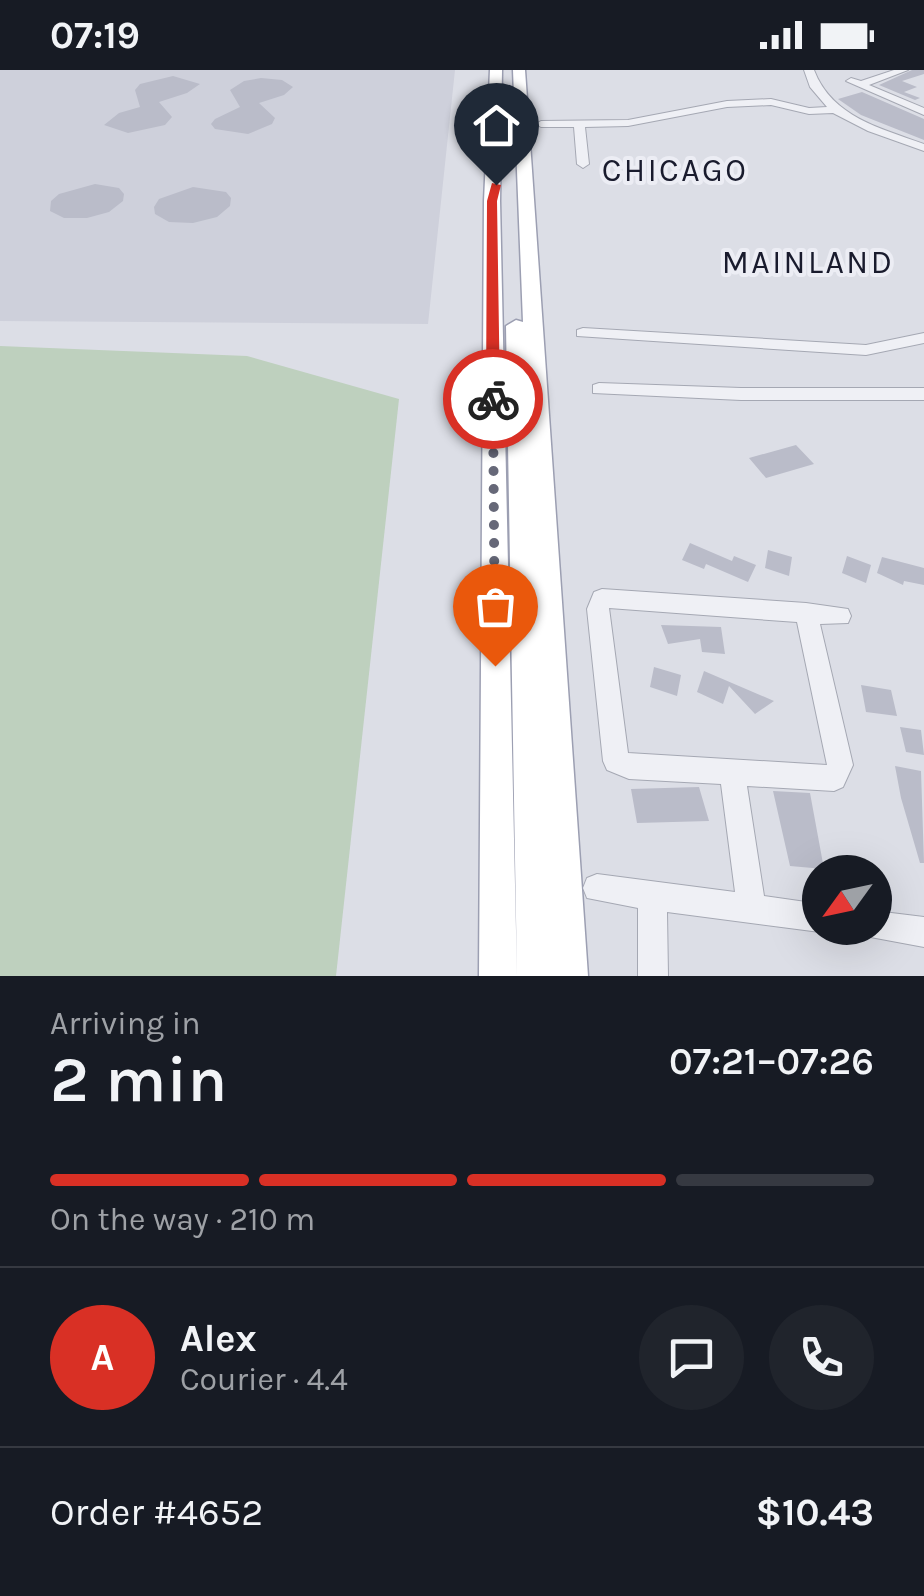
<!DOCTYPE html>
<meta charset="utf-8">
<style>
:root{--surface:#171b24;--page:#20242c;--text:#f1f3f6;--muted:#9ea1a6;--line:#363941;--accent:#d93025}
body{margin:0;font-family:Karla,sans-serif;background:var(--page);color:var(--text);height:100vh;display:flex;flex-direction:column;font-size:38px;white-space:nowrap}
*{box-sizing:border-box;margin:0}
p{font-size:32px;color:var(--muted)}
.icon{flex:none;width:55px;height:55px;fill:none;stroke:currentColor;stroke-width:2;stroke-linecap:round;stroke-linejoin:round}
.map{position:relative;height:906px;overflow:hidden}
.side{display:flex;flex-direction:column;background:var(--surface);flex:1}
.side>*{flex:none}
.needle{width:65px;rotate:237deg}
.fabs{position:absolute;left:802px;top:785px;display:grid;gap:20px}
.fabs a{display:grid;place-items:center;width:90px;height:90px;border-radius:50%;background:var(--surface);box-shadow:0 10px 40px #0002;font-size:50px}
.pin{position:absolute;display:grid;place-items:center;width:85px;height:85px;color:#fff;margin:-102px -42px;border-radius:50% 50% 50% 0;rotate:-45deg;box-shadow:0 0 10px #0007}
.pin .icon{rotate:45deg}
.courier{position:absolute;display:grid;place-items:center;width:100px;height:100px;margin:-50px;border:8px solid #d93025;border-radius:50%;background:#fff;color:#222;box-shadow:0 2px 12px #0007}
.head em{font-style:normal;font-weight:600}
.head div{display:flex;flex-direction:column-reverse}
.head{display:flex;align-items:center;justify-content:space-between;height:170px;padding:0 50px}
h1{font-size:65px;font-weight:600;line-height:75px}
.bar{display:grid;grid-template-columns:repeat(4,1fr);gap:15px 10px;align-content:center;height:120px;padding:0 50px}
.bar i{height:12px;border-radius:8px;background:var(--line)}
.bar .selected{background:var(--accent)}
.bar p{grid-column:span 4}
.line{display:flex;align-items:center;gap:25px;padding:0 50px;border-top:2px solid var(--line)}
.line div{flex:1}
.round{display:grid;place-items:center;flex:none;width:105px;height:105px;border-radius:52px;background:var(--page)}
.status{display:flex;justify-content:space-between;align-items:center;height:70px;padding:0 50px;background:var(--surface);direction:ltr}
.status svg{height:28px;fill:currentColor}
.map>svg:first-child{display:block}
</style>
<div class="status"><b>07:19</b><svg viewBox="0 0 49 12"><path d="M0 12V9h3v3zM5 12V6h3v6zM10 12V3h3v9zM15 12V0h3v12zM26 1h20v11H26zM47 4h2v5h-2z"/></svg></div>
<div class="map">
<svg width="924" height="906" viewBox="0 0 924 906">
<rect width="100%" height="100%" fill="#dcdee6"/>
<!-- built -->
<path fill="#ced0db" d="M0,0H455L428,254L0,251Z"/>
<!-- green -->
<path fill="#bed0be" d="M0,276L247,286L399,329L336,906H0Z"/>
<!-- building -->
<path fill="#babcc9" d="M912,0H924V4L902,11L917,17L904,22L920,28L915,30L879,15Z
M173,6L200,14L187,23L159,32L172,47L165,55L128,63L104,55L119,43L140,37L135,20L140,14Z
M261,8L282,10L293,17L284,25L259,33L275,48L272,54L248,64L215,59L211,54L215,49L240,37L230,20L244,11Z
M862,22L924,49V70L861,45L838,29Z
M95,114L119,118L124,124L123,131L109,142L87,148H64L50,141L51,131L59,124Z
M193,117L226,122L231,128L230,136L217,147L193,153L169,152L155,144L154,137L159,129Z
M796,375L814,394L766,408L749,388Z
M690,473L732,491L734,486L756,495L748,512L706,494L704,499L682,490Z
M768,480L792,487L789,506L765,498Z
M847,486L871,495L866,513L842,503Z
M882,487L924,498V515L904,511L903,515L877,503Z
M661,555L721,557L725,584L702,582L700,569L668,574Z
M654,597L681,605L677,626L650,617Z
M704,601L774,631L755,644L729,616L723,634L697,622Z
M861,615L891,620L897,646L866,642Z
M900,657L921,660L924,685L906,682Z
M895,696L921,701L924,793H920L901,728Z
M699,717L709,751L637,753L631,719Z
M773,721L810,723L824,799L790,796Z"/>
<g fill="none" stroke-linecap="round" stroke-linejoin="round">
<defs>
<path id="minor" d="M804,0H814C832,47 880,58 924,74V81L868,61L833,43L809,44L771,35L727,37L628,56L585,57L589,94L583,98L577,94L574,57H541L536,54L541,51L628,50L727,31L771,29L809,38L827,37L810,17Z
M894,0H908L869,15L924,38V45L846,11L851,8L861,11Z
M583,258L866,275L924,263V273L866,285L577,266V260Z
M599,313L741,318H924V330H741L593,323V315Z
M602,519L806,533L848,539L851,546L848,553L820,554L853,695L843,717L834,721L747,716L764,826L820,834V858H830L820,862L667,842L668,906H638V838L587,828L583,818L587,808L597,804L735,822L721,714L629,709L607,700L603,691L587,539L594,522ZM609,538L797,552L827,695L628,683Z
M875,841L924,847V877L865,866L861,858H875Z"/>
<path id="major" d="M490,0H502L500,131L517,906H479L484,131Z
M513,0H525L588,906H517L506,256L516,250L523,252Z"/>
</defs>
<!-- minor casing -->
<use href="#minor" stroke="#a5a8b3" stroke-width="2"/>
<!-- major casing -->
<use href="#major" stroke="#9c9fb2" stroke-width="3"/>
<!-- minor -->
<use href="#minor" fill="#eff0f5" fill-rule="evenodd"/>
<!-- major -->
<use href="#major" fill="#fff" fill-rule="evenodd"/>
</g>
<!-- route -->
<path fill="#d93025" d="M492,113L501,115L497,131L500,329L493,334L486,329L487,131Z"/>
<g fill="none" stroke-linecap="round" stroke-linejoin="round">
<!-- done -->
<path stroke="#666878" stroke-width="10" stroke-dasharray="0 18" d="M493,329L495,596"/>
</g>
<g text-anchor="middle" dominant-baseline="central" stroke-width="8" stroke-linejoin="round" paint-order="stroke">
<!-- far-neighbourhood labels -->
<g font-size="32" letter-spacing="2.5" fill="#191b2d" stroke="#ecedf4">
<text x="675" y="100">CHICAGO</text>
</g>
<!-- far-quarter labels -->
<g font-size="32" letter-spacing="2.5" fill="#191b2d" stroke="#ecedf4">
<text x="808" y="192">MAINLAND</text>
</g>
</g>
</svg>
<div class="fabs">
<a><svg class="needle" viewBox="-14 -14 28 28"><path d="M0-13l5 13h-10z" fill="#e53935"/><path d="M0 13l5-13h-10z" fill="#9ea1a6"/></svg></a>
</div>
<div class="pin" style="left:495px;top:596px;background:#ea580c"><svg class="icon" aria-label="bag" viewBox="0 0 24 24"><path d="M5 8h14l-1 12H6zM9 8a3 3 0 0 1 6 0"/></svg></div>
<div class="pin" style="left:496px;top:115px;background:#1f2937"><svg class="icon" aria-label="home" viewBox="0 0 24 24"><path d="M3 11l9-7 9 7M6 9v11h12V9"/></svg></div>
<div class="courier" style="left:493px;top:329px"><svg class="icon" aria-label="bike" viewBox="0 0 24 24"><circle cx="6" cy="16" r="4"/><circle cx="18" cy="16" r="4"/><path d="M6 16l4-8h5l3 8M10 8l3 8H6M13 5h3"/></svg></div>
</div>
<section class="side">
<div class="head"><div><h1>2 min</h1><p>Arriving in</p></div><em>07:21–07:26</em></div>
<div class="bar"><i class="selected"></i><i class="selected"></i><i class="selected"></i><i></i><p>On the way · 210 m</p></div>
<div class="line" style="height:180px"><b class="round" style="background:var(--accent);color:#fff">A</b><div><b>Alex</b><p>Courier · 4.4</p></div><a class="round"><svg class="icon" aria-label="chat" viewBox="0 0 24 24"><path d="M4 5h16v11H9l-5 4z"/></svg></a><a class="round"><svg class="icon" aria-label="phone" viewBox="0 0 24 24"><path d="M5 4h4l2 5-3 2q2 4 5 5l2-3 5 2v4C11 20 4 13 5 4z"/></svg></a></div>
<div class="line" style="height:130px"><div>Order #4652</div><b>$10.43</b></div>
</section>
